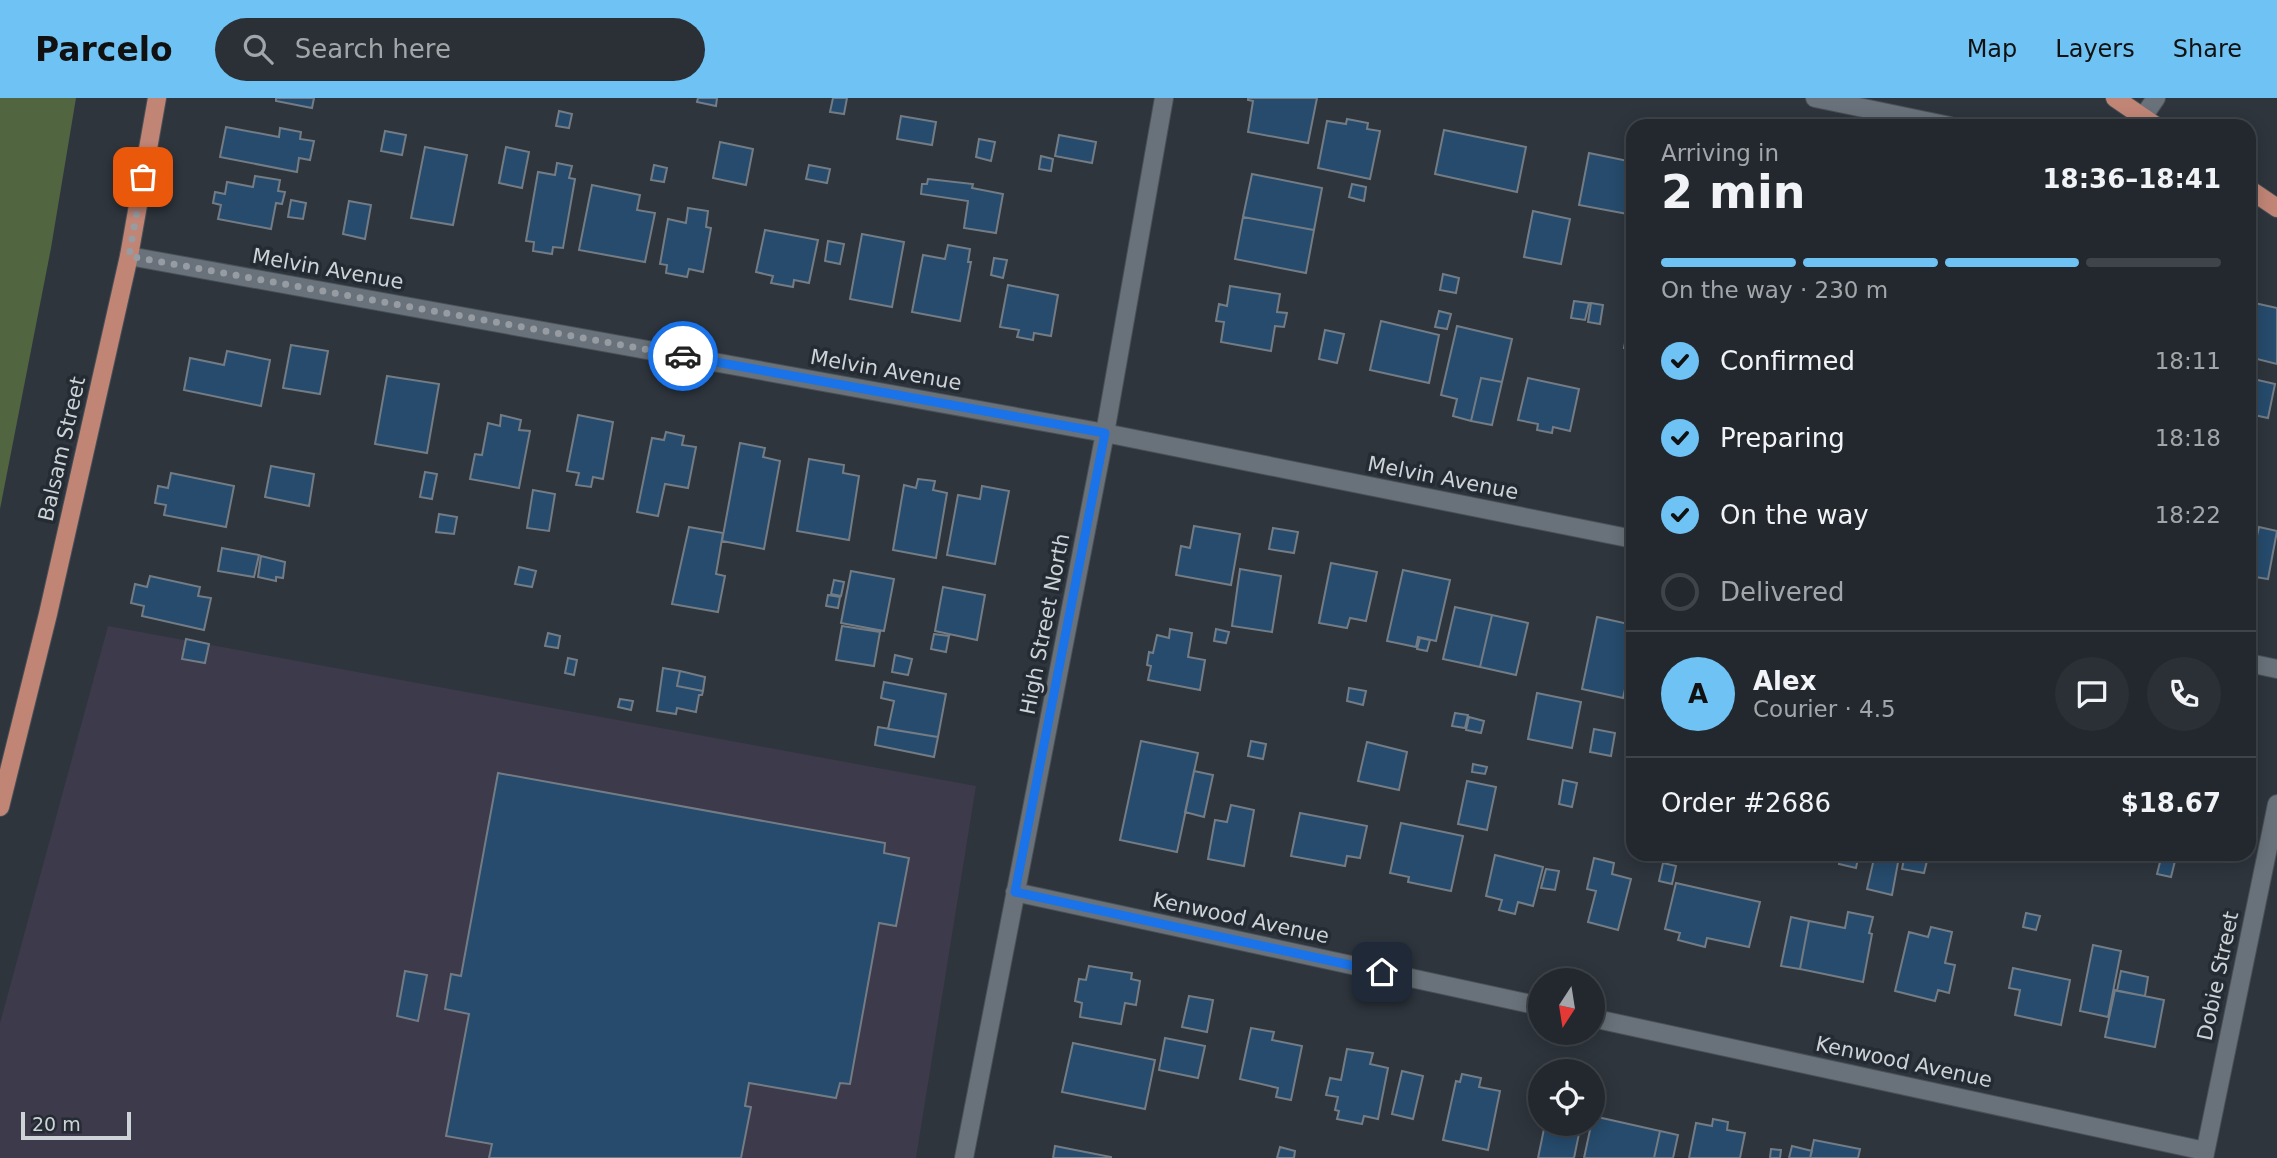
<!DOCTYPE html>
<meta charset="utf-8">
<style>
:root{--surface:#22282e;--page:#2a3036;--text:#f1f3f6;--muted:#a2a6aa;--line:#3f444a;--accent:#6fc2f4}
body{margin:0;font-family:"DejaVu Sans",sans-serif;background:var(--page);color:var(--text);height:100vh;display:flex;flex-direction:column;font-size:26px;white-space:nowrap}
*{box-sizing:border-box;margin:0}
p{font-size:23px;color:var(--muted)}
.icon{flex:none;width:38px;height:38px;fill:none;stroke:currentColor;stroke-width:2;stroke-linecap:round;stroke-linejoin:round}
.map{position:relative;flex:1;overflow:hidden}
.side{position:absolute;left:1626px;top:21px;width:630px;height:742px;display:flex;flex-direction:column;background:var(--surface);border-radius:21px;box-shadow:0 4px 18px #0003,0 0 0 2px var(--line)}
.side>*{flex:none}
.needle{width:46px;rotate:192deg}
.buttons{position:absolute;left:1528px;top:870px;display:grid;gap:14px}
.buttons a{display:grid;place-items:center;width:77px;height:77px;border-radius:50%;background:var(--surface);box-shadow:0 4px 18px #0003,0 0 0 2px var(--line);font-size:35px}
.scale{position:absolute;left:21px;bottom:18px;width:110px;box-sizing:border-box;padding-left:7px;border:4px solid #ced3d8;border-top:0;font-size:19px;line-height:24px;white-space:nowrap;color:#ced3d8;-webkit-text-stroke:5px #242b33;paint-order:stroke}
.pin{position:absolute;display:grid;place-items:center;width:60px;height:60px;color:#fff;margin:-30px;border-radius:14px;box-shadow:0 4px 10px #0006}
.courier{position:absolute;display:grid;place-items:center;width:70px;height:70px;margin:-35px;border:5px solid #1a73e8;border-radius:50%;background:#fff;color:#222;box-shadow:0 2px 9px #0007}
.head em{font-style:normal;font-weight:600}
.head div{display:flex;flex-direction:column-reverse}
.head{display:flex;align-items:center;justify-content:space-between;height:119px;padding:0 35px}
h1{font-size:46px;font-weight:600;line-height:52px}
.bar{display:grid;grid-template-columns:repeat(4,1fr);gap:10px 7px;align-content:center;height:84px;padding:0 35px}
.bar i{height:9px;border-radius:5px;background:var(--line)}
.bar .active{background:var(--accent)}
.bar p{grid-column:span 4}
.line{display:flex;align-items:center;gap:18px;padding:0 35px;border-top:2px solid var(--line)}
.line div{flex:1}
.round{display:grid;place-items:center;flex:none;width:74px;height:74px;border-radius:37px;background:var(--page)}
ol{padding:0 35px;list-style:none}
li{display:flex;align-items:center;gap:21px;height:77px}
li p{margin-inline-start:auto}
li .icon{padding:7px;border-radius:50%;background:var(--accent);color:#111;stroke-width:4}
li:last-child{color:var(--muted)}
li i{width:38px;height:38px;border:4px solid var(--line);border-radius:50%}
header{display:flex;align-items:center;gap:42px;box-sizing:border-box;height:98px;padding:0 35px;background:var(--accent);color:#111}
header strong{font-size:33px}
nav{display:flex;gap:38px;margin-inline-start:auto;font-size:24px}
.search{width:490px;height:63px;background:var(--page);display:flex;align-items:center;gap:18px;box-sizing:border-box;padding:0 24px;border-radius:38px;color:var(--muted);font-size:26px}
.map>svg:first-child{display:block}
</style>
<header>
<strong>Parcelo</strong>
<div class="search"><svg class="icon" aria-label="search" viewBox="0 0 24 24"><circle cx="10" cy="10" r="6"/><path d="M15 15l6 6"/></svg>Search here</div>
<nav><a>Map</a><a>Layers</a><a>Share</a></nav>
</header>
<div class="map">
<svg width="2277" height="1060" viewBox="0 0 2277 1060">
<rect width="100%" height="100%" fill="#2e353d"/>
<!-- education -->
<path fill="#3c3a4b" d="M108,528L976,688L916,1060H0V925Z"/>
<!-- green -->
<path fill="#516541" d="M0,0H76L51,150L0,411Z"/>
<!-- building -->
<path fill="#264b6c" stroke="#737c85" stroke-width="2" d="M276,0H314L312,10L276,3Z
M698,0H717L716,8L697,4Z
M833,0H847L844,16L830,14Z
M1248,0H1317L1308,45L1248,34L1253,3L1248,2Z
M559,13L572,16L569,30L556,28Z
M901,18L936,24L932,47L897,41Z
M1347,21L1368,25L1367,31L1380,33L1370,81L1318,70L1327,23L1346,26Z
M226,29L279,39L280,30L301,34L300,41L314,43L310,62L299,60L297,74L220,59Z
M1444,32L1526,49L1517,94L1435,76Z
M385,33L406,37L402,57L381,53Z
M1059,37L1096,44L1092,65L1055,58Z
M979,41L995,44L991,63L976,59Z
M720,44L753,51L746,87L713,80Z
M425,49L467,57L453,127L411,120Z
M506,49L529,54L522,90L499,85Z
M1589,55L1633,64V117L1579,107Z
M1041,58L1053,61L1051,73L1039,71Z
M557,65L572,68L569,80L575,81L563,150L553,149L552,156L533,153L534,144L526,143L538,74L555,77Z
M654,67L667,70L664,84L651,82Z
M809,67L830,71L827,85L806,81Z
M1252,76L1322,90L1314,132L1243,119Z
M255,78L280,82L278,93L285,94L282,106L276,105L271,131L218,121L221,107L213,105L215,94L225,96L227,84L253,89Z
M928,81L973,86L972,90L1003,96L996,135L964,130L968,103L921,96L922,86H927Z
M1352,86L1366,89L1364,103L1349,99Z
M592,87L640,97L637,112L655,115L645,164L579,152Z
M291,102L306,105L303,121L288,119Z
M349,103L371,107L365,141L343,136Z
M688,110L708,113L706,129L711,130L703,174L689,171L687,179L666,175L667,167L660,166L668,121L686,125Z
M1533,113L1570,121L1561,166L1524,159Z
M1243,119L1314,132L1306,175L1235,161Z
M765,132L818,142L809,185L794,182L793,189L771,185L773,178L756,174Z
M862,136L904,144L892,209L850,201Z
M828,143L844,146L840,166L825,163Z
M948,147L970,151L968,164H971L960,223L912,214L923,157L945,161Z
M994,160L1007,162L1003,180L991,177Z
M1443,176L1459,180L1456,195L1440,192Z
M1008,187L1058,197L1051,238L1034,235L1033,242L1017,239L1019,232L1000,229Z
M1230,188L1280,196L1277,214L1287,215L1284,229L1275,228L1271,253L1221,244L1224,224L1216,223L1219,206L1227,208Z
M1574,203L1589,205L1585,222L1571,220Z
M2250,204L2277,210V266L2249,259Z
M1591,205L1603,207L1600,226L1588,224Z
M1439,213L1451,216L1447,231L1435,229Z
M1381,223L1439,237L1429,285L1370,272Z
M1457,228L1512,241L1502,284L1481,280L1471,323L1453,318L1457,301L1441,297Z
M1325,232L1344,236L1337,265L1319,261Z
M1627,235L1633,236V252L1624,250Z
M291,247L328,253L320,296L283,290Z
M227,253L270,262L261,308L184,292L190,260L224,267Z
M387,278L439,286L427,355L375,346Z
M1481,280L1502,284L1492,327L1471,323Z
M1528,280L1579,291L1570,333L1553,329L1552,335L1537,332L1538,326L1518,322Z
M2249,280L2275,286L2268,320L2249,316Z
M501,317L521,322L519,332L530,333L519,390L470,381L475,356L482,357L488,325L500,328Z
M578,317L613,324L603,381L593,379L591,389L576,387L579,375L567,373Z
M666,334L684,338L682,347L696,349L688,390L665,386L658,418L637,414L652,340L664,342Z
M740,345L765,350L763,359L780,363L764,451L722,443Z
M809,361L844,367L843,375L859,378L849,442L797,433Z
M271,368L314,376L309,408L265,399Z
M425,374L437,376L432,401L420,399Z
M171,375L234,388L226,429L164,417L166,407L155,405L158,388L168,390Z
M918,381L935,383L933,392L947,395L936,460L893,452L904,387L916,390Z
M982,388L1009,393L995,466L947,457L958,397L980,401Z
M533,392L555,396L549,433L527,430Z
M439,416L457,419L454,436L436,434Z
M1194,428L1240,436L1231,487L1176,477L1181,448L1190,450Z
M689,429L723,435L716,476L725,478L718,514L672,506Z
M2259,429L2277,433L2268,481L2249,478V441L2256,442Z
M1273,430L1298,434L1294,455L1269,451Z
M222,450L259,457L254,479L218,473Z
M261,458L285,464L283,480L276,479V483L258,479Z
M1331,465L1377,474L1366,523L1350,520L1347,530L1319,525Z
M519,469L536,473L532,489L515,486Z
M1240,471L1281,478L1272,534L1232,528Z
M1403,472L1450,482L1436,543L1418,539L1416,549L1387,543Z
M851,473L894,481L884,533L841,525Z
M150,478L200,489L198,498L211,500L204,532L142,518L144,508L131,505L135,486L147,489Z
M834,482L844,484L841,498L831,496Z
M943,489L985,497L977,542L935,533Z
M828,497L840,499L838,510L826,508Z
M1455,509L1492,517L1480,569L1443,561Z
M1492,517L1528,525L1516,577L1480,569Z
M1597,519L1633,527V555L1623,600L1582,591Z
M842,528L880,534L874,568L836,562Z
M1170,531L1192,535L1188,559L1205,562L1200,592L1148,582L1151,568L1147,567L1149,554L1153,555L1157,537L1169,540Z
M1216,531L1229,534L1226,545L1214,543Z
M548,535L560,538L558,550L545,548Z
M934,536L949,538L946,554L931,551Z
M1420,540L1430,542L1427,553L1417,551Z
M186,541L209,546L205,565L182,561Z
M895,557L912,561L908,577L892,574Z
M568,560L577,562L574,577L565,575Z
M663,570L680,573L677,588L703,593L702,597H699L696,614L677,610L676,616L657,613Z
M680,573L705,579L703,593L677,588Z
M884,584L946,596L938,639L888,631L894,603L881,600Z
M1349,590L1366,593L1363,607L1347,603Z
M1537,595L1581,604L1572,650L1528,641Z
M620,601L633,603L631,612L618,609Z
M1455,615L1468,617L1465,630L1452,628Z
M1469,619L1484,623L1481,635L1466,632Z
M878,629L938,639L934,659L875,647Z
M1594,631L1615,635L1611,658L1590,654Z
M1141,643L1198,655L1177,754L1120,742Z
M1251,643L1266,646L1263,661L1248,658Z
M1367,644L1407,654L1399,692L1358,683Z
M1473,666L1487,669L1485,676L1472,674Z
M1194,673L1213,677L1204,719L1185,714Z
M498,675L885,745L884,755L909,760L896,828L879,825L850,986L840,985L836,1000L749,985L745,1008L751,1009L741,1060H489L492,1046L446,1038L469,916L445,911L451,876L461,878Z
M1563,682L1577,685L1572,709L1559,706Z
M1467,683L1496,689L1487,732L1458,726Z
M1231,707L1254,712L1244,768L1208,761L1215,722L1227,724Z
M1300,715L1367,728L1360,760L1347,758L1345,768L1291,758Z
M1401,725L1463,738L1451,793L1408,784L1409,779L1390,775Z
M1841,756H1859L1856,770L1839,766Z
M1875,756L1899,759L1892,797L1867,791Z
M1905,756L1928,759L1924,775L1902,771Z
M1495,757L1543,769L1533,808L1518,804L1515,816L1499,812L1502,802L1486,798Z
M1594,760L1614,765L1612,776L1631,781L1618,832L1588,824L1596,793L1587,791Z
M2161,760L2175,763L2171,779L2157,776Z
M1663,765L1676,768L1672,786L1659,783Z
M1546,771L1559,773L1555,792L1541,790Z
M1676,785L1760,804L1749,849L1707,840L1705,849L1678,842L1680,835L1665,831Z
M1848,814L1873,819L1869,835L1872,836L1863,884L1800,871L1809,823L1845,830Z
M2026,815L2040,818L2036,832L2023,829Z
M1791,819L1809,823L1800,871L1781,868Z
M1931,829L1952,834L1945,865L1955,867L1949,895L1938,892L1935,903L1895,893L1909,834L1928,839Z
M2093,847L2121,853L2108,919L2080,913Z
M1089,868L1132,875L1131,881L1140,883L1136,907L1125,905L1121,926L1080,919L1082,905L1075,903L1079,881L1086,882Z
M2013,870L2070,882L2061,927L2015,917L2020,892L2009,890Z
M405,873L427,877L418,923L397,918Z
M2121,873L2148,879L2145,898L2117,893Z
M2115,892L2164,902L2155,949L2105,939Z
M1189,898L1213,902L1207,934L1182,929Z
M1251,930L1274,934L1272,942L1302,948L1291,1002L1276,999L1278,990L1240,981Z
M1165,940L1205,948L1198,980L1159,972Z
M1073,945L1155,962L1145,1011L1062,994Z
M1347,951L1373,955L1370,966L1388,970L1378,1021L1364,1018L1362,1026L1337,1021L1339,1013L1335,1012L1338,999L1326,997L1330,980L1341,982Z
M1402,973L1423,978L1413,1021L1392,1016Z
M1462,976L1481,980L1479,989L1500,993L1488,1052L1443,1042L1456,983L1460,984Z
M1593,1018L1660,1033L1654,1060H1584Z
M1713,1021L1728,1024L1727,1032L1745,1035L1740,1060H1689L1696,1025L1712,1028Z
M1545,1026H1581L1574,1060H1538Z
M1660,1033L1678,1037L1673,1060H1654Z
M1814,1042L1860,1051L1858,1060H1810Z
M1055,1048L1111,1059V1060H1053Z
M1792,1048L1812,1053L1810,1060H1789Z
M1280,1049L1295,1053L1294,1060H1277Z
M1771,1051L1781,1052L1780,1060H1770Z"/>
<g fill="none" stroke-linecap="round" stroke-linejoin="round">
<defs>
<path id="minor" d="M1815,0L1950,28
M2129,28L2143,19L2156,0
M129,158L1105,335L1633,441
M2249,565L2277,571
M1015,794L1540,908
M1592,920L2205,1053
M964,1060L1105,335L1164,0
M2204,1060L2277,706"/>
<path id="major" d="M2115,0L2156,28
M2249,91L2277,110
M0,709L48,516L129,158L157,0"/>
</defs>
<!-- minor casing -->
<use href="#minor" stroke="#4a5056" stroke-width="20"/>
<!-- major casing -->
<use href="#major" stroke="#4a5056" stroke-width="20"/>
<!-- minor -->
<use href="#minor" stroke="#69727a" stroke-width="18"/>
<!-- major -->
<use href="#major" stroke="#c18576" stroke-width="18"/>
</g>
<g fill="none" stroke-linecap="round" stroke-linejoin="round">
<!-- done -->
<path stroke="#969ca2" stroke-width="7" stroke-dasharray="0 12.6" d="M143,79L129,158L683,258"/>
<!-- route -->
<path stroke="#1a73e8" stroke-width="9" d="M683,258L1105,335L1015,794L1382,874"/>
</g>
<g text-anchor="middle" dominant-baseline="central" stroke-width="7" stroke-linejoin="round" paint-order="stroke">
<!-- street labels -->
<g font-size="21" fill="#ced3d8" stroke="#242b33">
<text transform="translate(328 171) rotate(10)">Melvin Avenue</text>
<text transform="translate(886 272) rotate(10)">Melvin Avenue</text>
<text transform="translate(62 351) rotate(-77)">Balsam Street</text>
<text transform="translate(1443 380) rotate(11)">Melvin Avenue</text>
<text transform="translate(1045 526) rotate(-79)">High Street North</text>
<text transform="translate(1241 820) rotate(12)">Kenwood Avenue</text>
<text transform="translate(2218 878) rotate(-78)">Dobie Street</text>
<text transform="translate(1904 964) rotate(12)">Kenwood Avenue</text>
</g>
</g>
</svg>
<div class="buttons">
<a><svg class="needle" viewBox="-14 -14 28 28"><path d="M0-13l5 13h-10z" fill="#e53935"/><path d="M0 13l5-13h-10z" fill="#a2a6aa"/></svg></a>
<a><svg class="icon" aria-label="locate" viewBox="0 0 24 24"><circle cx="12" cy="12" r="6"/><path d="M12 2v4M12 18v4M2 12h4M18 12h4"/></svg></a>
</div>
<div class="scale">20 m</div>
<div class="pin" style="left:143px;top:79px;background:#ea580c"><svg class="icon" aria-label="bag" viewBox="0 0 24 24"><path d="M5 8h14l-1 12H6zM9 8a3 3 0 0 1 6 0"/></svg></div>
<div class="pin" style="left:1382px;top:874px;background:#1f2937"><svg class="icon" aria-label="home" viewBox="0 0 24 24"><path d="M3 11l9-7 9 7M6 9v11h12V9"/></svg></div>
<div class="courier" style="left:683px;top:258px"><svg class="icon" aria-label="car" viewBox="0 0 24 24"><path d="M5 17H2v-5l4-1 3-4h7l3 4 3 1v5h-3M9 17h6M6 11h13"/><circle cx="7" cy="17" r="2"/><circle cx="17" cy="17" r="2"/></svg></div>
<section class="side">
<div class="head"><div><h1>2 min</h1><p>Arriving in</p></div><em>18:36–18:41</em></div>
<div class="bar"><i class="active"></i><i class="active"></i><i class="active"></i><i></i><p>On the way · 230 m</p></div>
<ol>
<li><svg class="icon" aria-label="check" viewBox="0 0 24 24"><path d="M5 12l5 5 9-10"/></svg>Confirmed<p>18:11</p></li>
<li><svg class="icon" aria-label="check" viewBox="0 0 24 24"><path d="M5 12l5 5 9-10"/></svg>Preparing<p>18:18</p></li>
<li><svg class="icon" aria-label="check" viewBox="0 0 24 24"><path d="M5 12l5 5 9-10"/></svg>On the way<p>18:22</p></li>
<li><i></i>Delivered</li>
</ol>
<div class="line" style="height:126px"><b class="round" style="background:var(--accent);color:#111">A</b><div><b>Alex</b><p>Courier · 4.5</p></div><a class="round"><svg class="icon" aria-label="chat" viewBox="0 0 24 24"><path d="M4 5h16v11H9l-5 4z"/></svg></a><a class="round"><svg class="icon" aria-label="phone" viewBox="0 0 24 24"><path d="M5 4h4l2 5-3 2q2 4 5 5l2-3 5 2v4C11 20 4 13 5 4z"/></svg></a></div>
<div class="line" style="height:91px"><div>Order #2686</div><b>$18.67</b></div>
</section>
</div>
